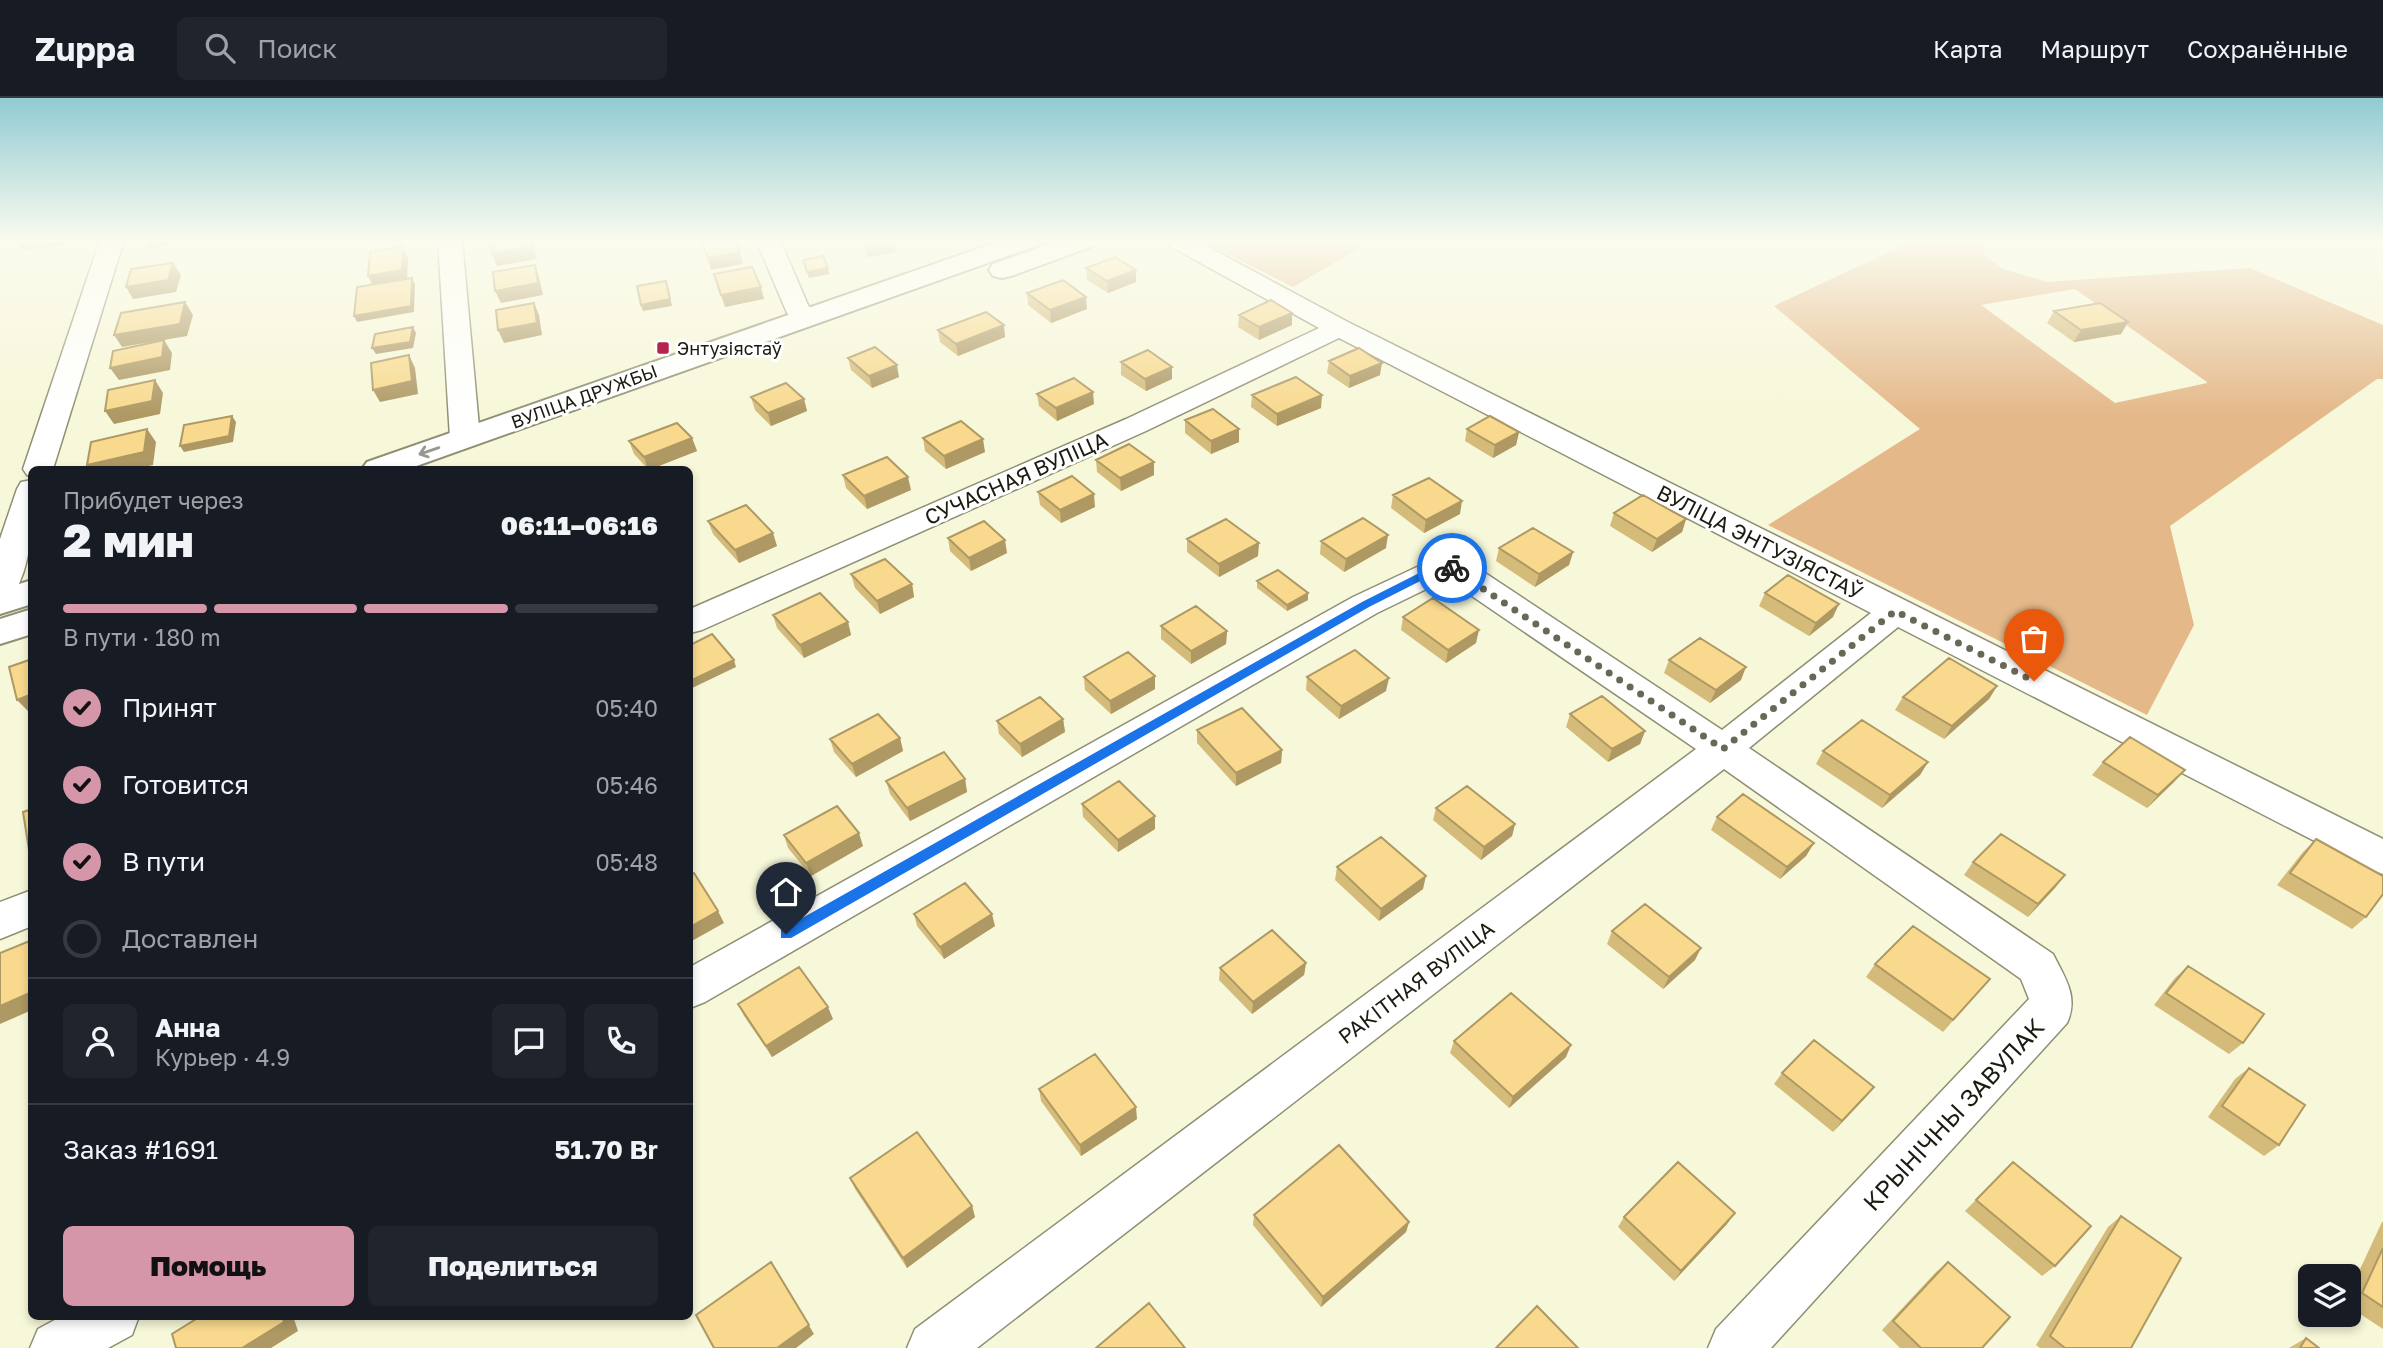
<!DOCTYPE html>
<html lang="ru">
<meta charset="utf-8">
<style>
:root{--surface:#171b24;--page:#20242c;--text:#f1f3f6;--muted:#9ea1a6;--line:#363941;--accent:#d696aa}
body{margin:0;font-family:"Golos Text",sans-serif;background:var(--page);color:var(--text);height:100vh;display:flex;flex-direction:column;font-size:26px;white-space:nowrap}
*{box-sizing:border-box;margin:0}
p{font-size:23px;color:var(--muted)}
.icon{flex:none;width:38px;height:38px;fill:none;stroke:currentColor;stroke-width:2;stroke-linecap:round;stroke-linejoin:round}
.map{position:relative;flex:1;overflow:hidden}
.sheet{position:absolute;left:28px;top:368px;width:665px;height:854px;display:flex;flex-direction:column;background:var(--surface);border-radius:10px;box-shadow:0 4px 10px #0003}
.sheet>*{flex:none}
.fabs{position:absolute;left:2298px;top:1166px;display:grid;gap:14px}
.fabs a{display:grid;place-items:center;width:63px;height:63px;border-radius:10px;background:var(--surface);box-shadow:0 4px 10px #0003;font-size:35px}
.pin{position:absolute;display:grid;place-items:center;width:60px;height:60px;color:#fff;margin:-72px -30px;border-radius:50% 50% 50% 0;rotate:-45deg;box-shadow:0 0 7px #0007}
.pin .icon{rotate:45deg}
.courier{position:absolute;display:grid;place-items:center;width:70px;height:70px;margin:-35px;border:5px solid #1a73e8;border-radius:50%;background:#fff;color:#222;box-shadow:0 2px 9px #0007}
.headline em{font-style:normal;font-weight:800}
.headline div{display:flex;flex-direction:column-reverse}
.headline{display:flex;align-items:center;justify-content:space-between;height:119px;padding:0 35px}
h1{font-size:46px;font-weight:800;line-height:52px}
.bar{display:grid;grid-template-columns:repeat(4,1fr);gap:10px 7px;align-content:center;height:84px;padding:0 35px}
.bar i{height:9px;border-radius:5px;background:var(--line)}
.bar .current{background:var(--accent)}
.bar p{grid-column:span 4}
.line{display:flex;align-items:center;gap:18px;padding:0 35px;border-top:2px solid var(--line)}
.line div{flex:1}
.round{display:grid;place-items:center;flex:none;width:74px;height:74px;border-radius:10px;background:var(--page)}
ol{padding:0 35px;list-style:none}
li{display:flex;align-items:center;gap:21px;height:77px}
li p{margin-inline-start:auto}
li .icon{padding:7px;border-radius:50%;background:var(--accent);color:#111;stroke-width:4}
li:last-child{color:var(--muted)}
li i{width:38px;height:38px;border:4px solid var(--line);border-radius:50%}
.action{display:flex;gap:14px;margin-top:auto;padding:14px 35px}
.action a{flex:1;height:80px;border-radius:10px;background:var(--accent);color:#111;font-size:28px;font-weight:800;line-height:80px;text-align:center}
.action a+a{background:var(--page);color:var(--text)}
header{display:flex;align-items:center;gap:42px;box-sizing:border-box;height:98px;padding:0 35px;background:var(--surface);border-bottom:2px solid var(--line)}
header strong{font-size:33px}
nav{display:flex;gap:38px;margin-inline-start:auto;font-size:24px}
.search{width:490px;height:63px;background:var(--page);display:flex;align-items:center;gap:18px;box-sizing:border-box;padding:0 24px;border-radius:10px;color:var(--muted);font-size:26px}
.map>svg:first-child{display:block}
</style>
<header>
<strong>Zuppa</strong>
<div class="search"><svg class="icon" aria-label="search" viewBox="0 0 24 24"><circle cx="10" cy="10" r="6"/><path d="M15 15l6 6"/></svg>Поиск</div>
<nav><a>Карта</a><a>Маршрут</a><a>Сохранённые</a></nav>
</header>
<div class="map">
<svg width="2383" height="1250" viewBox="0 0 2383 1250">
<rect width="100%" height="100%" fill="#f7f7d9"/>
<!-- green -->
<path fill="#e4b889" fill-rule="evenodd" d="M1201,143V142L1372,143L1293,189Z
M1912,143H1987L1984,156L2003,171L2047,184L2250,170L2383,227V281H2377L2170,428L2194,527L2147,617L1768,427L1920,331L1774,208ZM2075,191L2207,284V285L2115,305L1981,207Z"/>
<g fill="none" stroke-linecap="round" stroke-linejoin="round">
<defs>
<path id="minor" d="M100,142H124L53,371H32V378L27,377L23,371Z
M438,142H462L480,340L475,346L465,349L455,346L450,340Z
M756,142H780L808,207L818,219L814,225C801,228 796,225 787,215Z
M1164,142H1195L1348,224L2383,741V776L2369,771L1898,529L1749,650L2053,856C2065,880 2079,899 2067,925L1771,1250H1708L1716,1231L2029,901L2021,881L1724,671L977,1250H907L915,1231L1696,651L1447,481L1377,515L705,904L690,910V869L1353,499L1434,461L1446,457L1470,465L1722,632L1871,515L1339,240L1146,333L702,532L690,535V511L1126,321L1319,230L1168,147Z
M32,382C32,421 34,464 12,499L0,502V441L17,391L21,384Z
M32,792V828L0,841V804Z
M62,1218H139L132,1237L108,1250H30L38,1231Z"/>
<path id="primary" d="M1003,142H1041L1038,147L408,371H362L367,364Z
M1061,142H1099L1096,147L1011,178L1002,180L993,178L989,172L993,166Z
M32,482V506L0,516V492Z
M32,511V536L0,546V521Z"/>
</defs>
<!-- minor casing -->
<use href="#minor" stroke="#8f8f74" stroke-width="3"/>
<!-- primary casing -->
<use href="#primary" stroke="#8f8f74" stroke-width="4"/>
<!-- minor -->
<use href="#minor" fill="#fff" fill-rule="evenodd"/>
<!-- primary -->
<use href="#primary" fill="#fff" fill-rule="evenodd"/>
</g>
<!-- wall -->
<path fill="#d5bb79" d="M859,143H894L896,154L868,159Z
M1086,170L1136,172V184L1108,195L1087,182Z
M1027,195L1087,211L1051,225L1028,207Z
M2054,213L2128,224L2121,236L2074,244L2047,225Z
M1239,217L1292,227L1259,242L1238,229Z
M938,232L1005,239L958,258L940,244Z
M848,260L899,279L872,290L851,272Z
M1329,263L1380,277L1349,290L1327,275Z
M1121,264L1172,281L1146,293L1121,277Z
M1037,296L1094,306L1057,323L1039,308Z
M1252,297L1321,310L1277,328L1251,309Z
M751,299L804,301L807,313L771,328L755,312Z
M1185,322L1239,344L1211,356L1185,335Z
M1467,331L1519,334L1516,347L1493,360L1465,343Z
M692,340L697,353L651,371H648L634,356L629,343Z
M923,340L985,354L946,371L925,353Z
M1096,362L1154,364V377L1121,393L1097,374Z
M843,377L911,392L867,411L846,390Z
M1038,394L1095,409L1061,425L1040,407Z
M1393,397L1460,416L1424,435L1391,410Z
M1614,415L1686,421L1682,434L1652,454L1610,428Z
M708,423L777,448L739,465L713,436Z
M948,440L1007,455L971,473L950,453Z
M1187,441L1258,458L1219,479L1187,454Z
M1321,443L1386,450L1344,474L1320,456Z
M1499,450L1573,454L1569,467L1535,489L1496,463Z
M851,476L912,486L914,499L880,516L855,490Z
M1257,483L1308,502L1287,513L1257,490Z
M1765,495L1833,519L1809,538L1759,508Z
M773,517L848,524L851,537L804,560L777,530Z
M1403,519L1476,545L1446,565L1401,532Z
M1161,528L1227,533L1226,546L1191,566L1161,541Z
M1669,562L1741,582L1710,605L1664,575Z
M1084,579L1155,591L1111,616L1085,592Z
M1307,579L1386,593L1339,621L1306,592Z
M1997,588L1989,601L1944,641L1895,612L1903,599Z
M1570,616L1645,633L1640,646L1608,664L1566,629Z
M1063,621L1065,634L1022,659L999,636L997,623Z
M1197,632L1282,652L1281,665L1236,688L1197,645Z
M900,640L903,653L856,679L834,654L830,641Z
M1823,653L1928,664L1920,677L1882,710L1816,666Z
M2103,664L2174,684L2147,710L2092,677Z
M965,681L967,694L910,723L890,696L886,683Z
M1082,706L1155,718V731L1118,754L1083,719Z
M1436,710L1515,726L1512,738L1481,762L1433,722Z
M1717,719L1814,745L1806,758L1780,781L1711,732Z
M784,737L863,748L811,778L788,750Z
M2316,741L2366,819L2352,831L2277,787L2303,754Z
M1973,764L2065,777L2028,819L1964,777Z
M1337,769L1423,791L1379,823L1335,782Z
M914,816L995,828L944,861L917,828Z
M1612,833L1695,862L1663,891L1607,846Z
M1306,865L1304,877L1252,916L1219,882L1220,870Z
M1875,866L1990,881L1943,934L1866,879Z
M2188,868L2243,945L2229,956L2154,907L2175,880Z
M738,906L833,921L772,959L744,918Z
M1454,943L1566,959L1509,1010L1450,955Z
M2249,970L2279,1047L2264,1058L2208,1019L2235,981Z
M1782,975L1874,989L1833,1034L1774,986Z
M1039,991L1137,1021L1081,1058L1041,1003Z
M2013,1064L2055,1168L2042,1178L1965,1113Z
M850,1080L972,1108L975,1119L907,1170L855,1091Z
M1254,1117L1409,1124L1406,1134L1321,1209L1253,1127Z
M2121,1118L2131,1250H2040L2036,1247L2108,1129Z
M1624,1119L1727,1126L1674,1183L1618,1129Z
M2382,1124H2383V1231L2348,1208V1197Z
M1948,1164L1982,1250H1900L1882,1232L1936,1174Z
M2306,1240L2319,1250H2289Z"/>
<!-- shaded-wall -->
<path fill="#ae9863" d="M17,143H67L64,147L23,152Z
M145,143H194H193L150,150Z
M531,143H533L537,161L497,168L492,156Z
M889,143H894L896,154L868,159L866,147Z
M403,148L408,160L407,184L374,190L368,178Z
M740,154L743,166L711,172L708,160Z
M173,165L181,177L176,194L133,201L126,189Z
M535,167L539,179L543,197L501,205L495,193Z
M828,170L829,176L809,180L807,174Z
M1136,172V184L1108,195L1107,183Z
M412,180L415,186L414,214L357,224L354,218Z
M668,189L672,208L643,213L641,207Z
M761,189L764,201L725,209L721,197Z
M1086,199L1087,211L1051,225L1050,212Z
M185,204L193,217L187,238L122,249L114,237Z
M534,205L539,217L542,237L504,245L498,232Z
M1292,215V227L1259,242V229Z
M2128,224L2121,236L2074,244L2081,232Z
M1004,227L1005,239L958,258L956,246Z
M413,229L416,235L413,250L376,256L372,250Z
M164,242L172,255L170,272L119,282L110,270Z
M409,257L415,270L418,296L380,304L373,292Z
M1382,265L1380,277L1349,290L1350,278Z
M897,267L899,279L872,290L869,278Z
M1172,269V281L1146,293L1145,281Z
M155,282L163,295L160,316L114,326L105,313Z
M1093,294L1094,306L1057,323L1056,310Z
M1322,297L1321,310L1277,328V316Z
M804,301L807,313L771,328L768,315Z
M232,318L236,324L233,344L184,354L180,348Z
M147,331L156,344L153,367L135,371H90L87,367Z
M1239,331V344L1211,356V343Z
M1519,334L1516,347L1493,360L1495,347Z
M692,340L697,353L651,371H648L644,359Z
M983,341L985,354L946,371L944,358Z
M1154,364V377L1121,393L1120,380Z
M908,379L911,392L867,411L864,398Z
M1094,396L1095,409L1061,425L1060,412Z
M1462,403L1460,416L1424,435L1426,422Z
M1686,421L1682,434L1652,454L1657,441Z
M773,435L777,448L739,465L735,452Z
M1388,437L1386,450L1344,474L1346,461Z
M1005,442L1007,455L971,473L969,460Z
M1259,445L1258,458L1219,479V466Z
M1573,454L1569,467L1535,489L1539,476Z
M912,486L914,499L880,516L877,503Z
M1308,495V502L1287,513V507Z
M1839,506L1833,519L1809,538L1816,525Z
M848,524L851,537L804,560L800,547Z
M1479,532L1476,545L1446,565L1448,552Z
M1227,533L1226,546L1191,566V553Z
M734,562L736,569L690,591V583Z
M1746,569L1741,582L1710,605L1716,592Z
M1155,578V591L1111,616L1110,603Z
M1389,580L1386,593L1339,621L1341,608Z
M1997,588L1989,601L1944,641L1952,628Z
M32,596V614L30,615L17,602Z
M1063,621L1065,634L1022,659L1020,646Z
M1645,633L1640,646L1608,664L1612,651Z
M900,640L903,653L856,679L852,666Z
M1282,652L1281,665L1236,688V675Z
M1928,664L1920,677L1882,710L1890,697Z
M2185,672L2174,684L2147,710L2158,697Z
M965,681L967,694L910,723L907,710Z
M1155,718V731L1118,754V742Z
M1515,726L1512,738L1481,762L1484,749Z
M859,735L863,748L811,778L806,765Z
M1814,745L1806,758L1780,781L1787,769Z
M2065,777L2055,790L2028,819L2038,806Z
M1426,778L1423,791L1379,823L1381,811Z
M718,813L724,825L690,844V829Z
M992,816L995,828L944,861L940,849Z
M1701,850L1695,862L1663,891L1669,879Z
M1306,865L1304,877L1252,916L1253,904Z
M32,894V912L0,926V908Z
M828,909L833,921L772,959L766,948Z
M1571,947L1566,959L1509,1010L1513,999Z
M1874,989L1865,1000L1833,1034L1842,1023Z
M1136,1009L1137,1021L1081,1058L1080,1047Z
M972,1108L975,1119L907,1170L903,1160Z
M1735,1115L1727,1126L1674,1183L1681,1173Z
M1409,1124L1406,1134L1321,1209L1323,1199Z
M771,1164L814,1236L796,1250H777Z
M282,1218H293L298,1233L271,1250H242Z"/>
<!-- building -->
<path fill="#f8d98d" stroke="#ae9863" stroke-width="2" d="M490,143H531L532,149L492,156Z
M714,143H735L740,154L708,160L702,145Z
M863,143H889L866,147Z
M403,148L402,172L368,178L370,154Z
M823,158L828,170L807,174L803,162Z
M1115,159L1136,172L1107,183L1086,170Z
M173,165L168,182L126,189L131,171Z
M535,167L538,185L495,193L493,174Z
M752,169L761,189L721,197L714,176Z
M412,180L411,208L354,218L357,189Z
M1063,182L1086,199L1050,212L1027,195Z
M666,183L670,201L641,207L637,188Z
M1271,202L1292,215L1259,229L1239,217Z
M185,204L180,226L114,237L121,215Z
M534,205L537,225L498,232L496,212Z
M2100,205L2128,224L2081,232L2054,213Z
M986,214L1004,227L956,246L938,232Z
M413,229L410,244L372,250L375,236Z
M164,242L162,259L110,270L113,253Z
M875,249L897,267L869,278L848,260Z
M1359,250L1382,265L1350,278L1329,263Z
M1148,252L1172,269L1145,281L1121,264Z
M409,257L412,283L373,292L371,265Z
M1296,279L1322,297L1277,316L1252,297Z
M1074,280L1093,294L1056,310L1037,296Z
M155,282L152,303L105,313L108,292Z
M786,285L804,301L768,315L751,299Z
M1213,311L1239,331L1211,343L1185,322Z
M232,318L229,338L180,348L184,327Z
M1490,318L1519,334L1495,347L1467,331Z
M961,323L983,341L944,358L923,340Z
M677,325L692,340L644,359L629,343Z
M147,331L144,354L87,367L91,344Z
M1129,346L1154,364L1120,380L1096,362Z
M887,359L908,379L864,398L843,377Z
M1072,378L1094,396L1060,412L1038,394Z
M1429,380L1462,403L1426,422L1393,397Z
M1643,397L1686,421L1657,441L1614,415Z
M746,407L773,435L735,452L708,423Z
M1363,420L1388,437L1346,461L1321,443Z
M1226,421L1259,445L1219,466L1187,441Z
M984,423L1005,442L969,460L948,440Z
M1533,430L1573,454L1539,476L1499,450Z
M885,461L912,486L877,503L851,476Z
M1278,472L1308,495L1287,507L1257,483Z
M1788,477L1839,506L1816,525L1765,495Z
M820,495L848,524L800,547L773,517Z
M1433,500L1479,532L1448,552L1403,519Z
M1196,508L1227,533L1191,553L1161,528Z
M712,536L734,562L690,583V547Z
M1700,540L1746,569L1716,592L1669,562Z
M1355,552L1389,580L1341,608L1307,579Z
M1128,554L1155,578L1110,603L1084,579Z
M1949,560L1997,588L1952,628L1903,599Z
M32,561V596L17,602L9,569Z
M1602,598L1645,633L1612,651L1570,616Z
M1040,599L1063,621L1020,646L997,623Z
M1242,610L1282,652L1236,675L1197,632Z
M878,616L900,640L852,666L830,641Z
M1862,622L1928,664L1890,697L1823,653Z
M2130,639L2185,672L2158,697L2103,664Z
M944,654L965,681L907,710L886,683Z
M1119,683L1155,718L1118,742L1082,706Z
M1467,688L1515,726L1484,749L1436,710Z
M1743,696L1814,745L1787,769L1717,719Z
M837,708L859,735L806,765L784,737Z
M32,711V751L29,752L23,714Z
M2001,736L2065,777L2038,806L1973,764Z
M1381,739L1426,778L1381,811L1337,769Z
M2316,741L2383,778V796L2366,819L2290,775Z
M694,775L718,813L690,829V777Z
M965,785L992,816L940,849L914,816Z
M1645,806L1701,850L1669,879L1612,833Z
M1913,828L1990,881L1953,922L1875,866Z
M1272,832L1306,865L1253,904L1220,870Z
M32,842V894L0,908V855Z
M2188,868L2264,916L2243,945L2166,895Z
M799,869L828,909L766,948L738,906Z
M1511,895L1571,947L1513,999L1454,943Z
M1814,942L1874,989L1842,1023L1782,975Z
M1095,956L1136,1009L1080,1047L1039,991Z
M2249,970L2305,1007L2279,1047L2222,1008Z
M917,1034L972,1108L903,1160L850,1080Z
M1339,1047L1409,1124L1323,1199L1254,1117Z
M1678,1064L1735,1115L1681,1173L1624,1119Z
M2013,1064L2091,1128L2055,1168L1976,1102Z
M2121,1118L2181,1160L2131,1250H2065L2050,1238Z
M2383,1150V1209L2362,1195Z
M771,1164L809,1227L777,1250H714L696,1217Z
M1948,1164L2010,1219L1982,1250H1921L1893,1223Z
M1149,1205L1185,1250H1096Z
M1537,1208L1578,1250H1496Z
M201,1218H282L284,1224L242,1250H176L172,1236Z
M2306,1240L2319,1250H2300Z"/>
<!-- one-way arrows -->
<defs><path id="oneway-shaft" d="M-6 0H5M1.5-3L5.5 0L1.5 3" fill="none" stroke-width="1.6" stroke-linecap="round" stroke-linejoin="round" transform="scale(1.75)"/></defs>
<use stroke="#989893" href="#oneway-shaft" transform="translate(429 353) rotate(161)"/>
<!-- sky -->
<linearGradient id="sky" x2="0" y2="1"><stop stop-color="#92cbd3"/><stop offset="0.45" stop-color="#fbfbee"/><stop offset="1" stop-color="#fbfbee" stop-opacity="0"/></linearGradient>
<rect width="2383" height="318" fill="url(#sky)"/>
<!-- route -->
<path fill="#1a73e8" d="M1447,465L1456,468V472L1438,474L1369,509L791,840H781V832L1362,504L1431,469Z"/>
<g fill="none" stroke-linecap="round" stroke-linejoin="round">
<!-- done -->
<path stroke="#686856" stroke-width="7" stroke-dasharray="0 12.6" d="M1452,470L1723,651L1895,513L2034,583"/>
</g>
<!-- markers -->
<rect fill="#b4244e" stroke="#fff" stroke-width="2.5" x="656" y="243" width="14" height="14" rx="3.5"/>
<g text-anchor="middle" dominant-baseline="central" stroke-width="6" stroke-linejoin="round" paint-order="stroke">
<!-- far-poi labels -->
<g font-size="18" fill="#1b1b10" stroke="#fff" text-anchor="start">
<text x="677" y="250">Энтузіястаў</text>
</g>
<!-- far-street labels -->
<g font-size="18" fill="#1b1b10" stroke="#fff">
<text transform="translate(584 298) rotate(-20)">ВУЛІЦА ДРУЖБЫ</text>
</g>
<!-- street labels -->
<g font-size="21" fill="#1b1b10" stroke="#fff">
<text transform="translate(1016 380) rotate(-24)">СУЧАСНАЯ ВУЛІЦА</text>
<text transform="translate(1760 444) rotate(27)">ВУЛІЦА ЭНТУЗІЯСТАЎ</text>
<text transform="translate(1416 884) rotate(-37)">РАКІТНАЯ ВУЛІЦА</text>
</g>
<!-- near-street labels -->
<g font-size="24" fill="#1b1b10" stroke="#fff">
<text transform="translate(1953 1016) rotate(-47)">КРЫНІЧНЫ ЗАВУЛАК</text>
</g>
</g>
</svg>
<div class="fabs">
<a><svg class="icon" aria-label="layers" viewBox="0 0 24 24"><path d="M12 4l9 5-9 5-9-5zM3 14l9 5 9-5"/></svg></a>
</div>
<div class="pin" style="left:2034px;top:583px;background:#ea580c"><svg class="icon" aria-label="bag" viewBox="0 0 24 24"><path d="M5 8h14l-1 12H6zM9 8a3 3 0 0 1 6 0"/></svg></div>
<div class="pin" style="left:786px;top:836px;background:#1f2937"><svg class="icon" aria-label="home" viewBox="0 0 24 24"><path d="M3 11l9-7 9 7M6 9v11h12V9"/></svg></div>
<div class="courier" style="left:1452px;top:470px"><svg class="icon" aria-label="bike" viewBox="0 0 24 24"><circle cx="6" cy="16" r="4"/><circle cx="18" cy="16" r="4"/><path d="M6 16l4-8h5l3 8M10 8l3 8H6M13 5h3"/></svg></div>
<section class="sheet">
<div class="headline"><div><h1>2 мин</h1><p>Прибудет через</p></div><em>06:11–06:16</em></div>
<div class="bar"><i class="current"></i><i class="current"></i><i class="current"></i><i></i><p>В пути · 180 m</p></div>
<ol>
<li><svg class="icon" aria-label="check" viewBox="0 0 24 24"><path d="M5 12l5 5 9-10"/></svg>Принят<p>05:40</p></li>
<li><svg class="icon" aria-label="check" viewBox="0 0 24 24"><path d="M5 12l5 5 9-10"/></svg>Готовится<p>05:46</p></li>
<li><svg class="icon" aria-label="check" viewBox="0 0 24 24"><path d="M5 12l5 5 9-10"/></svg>В пути<p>05:48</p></li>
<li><i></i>Доставлен</li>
</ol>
<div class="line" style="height:126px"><a class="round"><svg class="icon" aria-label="person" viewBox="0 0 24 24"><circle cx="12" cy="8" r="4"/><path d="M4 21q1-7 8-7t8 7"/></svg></a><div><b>Анна</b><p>Курьер · 4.9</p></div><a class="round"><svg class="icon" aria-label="chat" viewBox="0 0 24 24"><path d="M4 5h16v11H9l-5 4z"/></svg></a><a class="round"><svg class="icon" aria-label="phone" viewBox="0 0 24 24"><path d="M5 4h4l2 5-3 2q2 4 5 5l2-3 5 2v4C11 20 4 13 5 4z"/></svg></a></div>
<div class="line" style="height:91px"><div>Заказ #1691</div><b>51.70 Br</b></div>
<div class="action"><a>Помощь</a><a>Поделиться</a></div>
</section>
</div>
